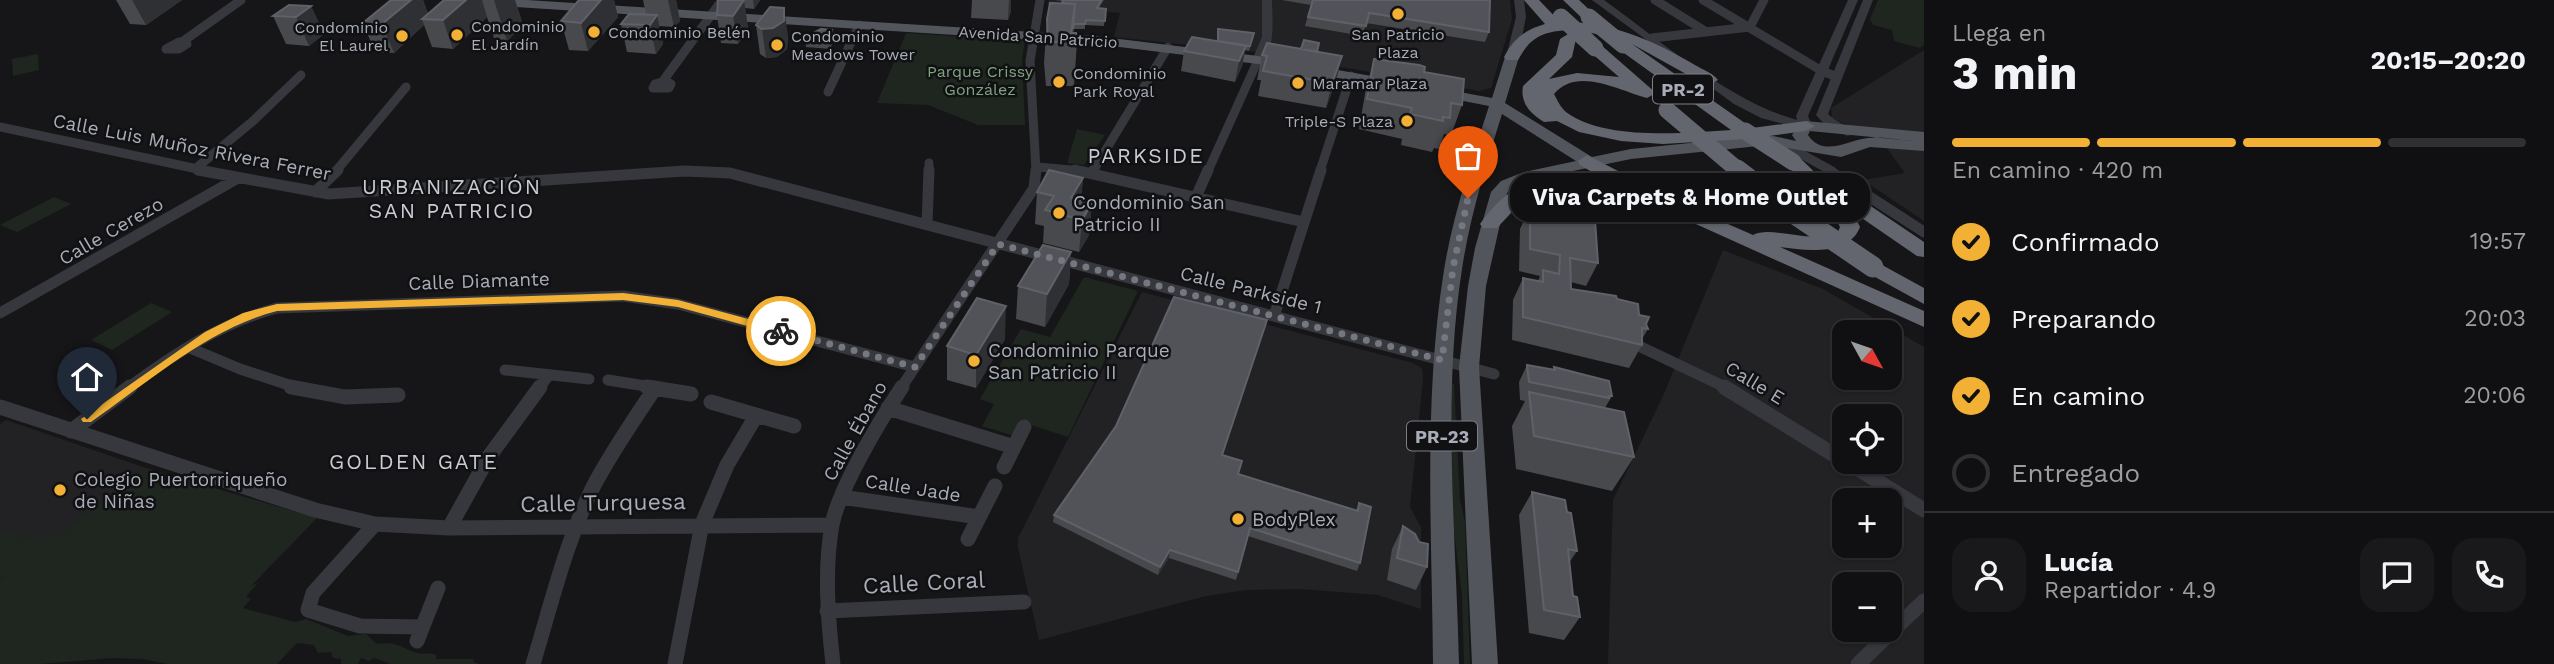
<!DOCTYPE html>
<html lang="es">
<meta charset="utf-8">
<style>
:root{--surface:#101012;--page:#19191b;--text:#f1f3f6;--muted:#9c9d9f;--line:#303032;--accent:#f2b134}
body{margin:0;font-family:"Work Sans",sans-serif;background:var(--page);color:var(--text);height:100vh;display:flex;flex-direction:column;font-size:26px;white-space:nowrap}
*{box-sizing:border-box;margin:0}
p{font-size:23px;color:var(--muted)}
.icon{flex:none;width:38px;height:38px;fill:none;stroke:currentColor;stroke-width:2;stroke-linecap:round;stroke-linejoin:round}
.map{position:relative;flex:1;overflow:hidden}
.drawer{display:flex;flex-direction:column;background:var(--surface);width:630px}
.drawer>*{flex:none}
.needle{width:46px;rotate:130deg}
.controls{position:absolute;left:1832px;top:320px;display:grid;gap:14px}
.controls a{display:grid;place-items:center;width:70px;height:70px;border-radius:14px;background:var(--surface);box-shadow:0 2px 5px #0004,0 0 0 2px var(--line);font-size:35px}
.pin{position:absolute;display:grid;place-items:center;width:60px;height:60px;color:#fff;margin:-72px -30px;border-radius:50% 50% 50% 0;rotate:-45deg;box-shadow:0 0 7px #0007}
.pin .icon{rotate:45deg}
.courier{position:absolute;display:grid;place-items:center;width:70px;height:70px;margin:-35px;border:5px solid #f2b134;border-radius:50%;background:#fff;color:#222;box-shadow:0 2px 9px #0007}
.bubble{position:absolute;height:49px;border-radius:21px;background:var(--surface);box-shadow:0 2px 5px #0004,0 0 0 2px var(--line);font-size:23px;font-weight:700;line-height:49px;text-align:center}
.headline em{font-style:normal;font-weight:700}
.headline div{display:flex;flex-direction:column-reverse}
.headline{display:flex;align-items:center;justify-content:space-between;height:119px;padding:0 28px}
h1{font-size:46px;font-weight:700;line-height:52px}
.bar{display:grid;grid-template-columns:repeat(4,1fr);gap:10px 7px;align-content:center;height:84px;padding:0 28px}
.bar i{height:9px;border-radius:5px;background:var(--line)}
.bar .on{background:var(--accent)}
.bar p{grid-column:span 4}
.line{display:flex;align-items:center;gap:18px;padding:0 28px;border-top:2px solid var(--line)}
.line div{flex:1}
.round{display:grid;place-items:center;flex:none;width:74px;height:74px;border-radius:21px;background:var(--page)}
ol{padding:0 28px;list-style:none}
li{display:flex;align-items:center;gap:21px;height:77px}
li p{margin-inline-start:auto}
li .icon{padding:7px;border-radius:50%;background:var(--accent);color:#111;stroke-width:4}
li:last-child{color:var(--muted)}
li i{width:38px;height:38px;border:4px solid var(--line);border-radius:50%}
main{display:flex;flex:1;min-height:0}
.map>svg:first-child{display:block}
</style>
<main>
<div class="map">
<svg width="1924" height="664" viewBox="0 0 1924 664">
<rect width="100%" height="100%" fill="#161618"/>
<!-- built -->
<path fill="#222225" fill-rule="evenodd" d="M1049,0H1510L1512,19L1491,88L1479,91L1256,52L1114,37L1120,13L1047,5Z
M1924,50V134L1852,127L1832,118L1831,108Z
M1886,147L1924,150V221L1863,180L1905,173Z
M1723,250L1823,289L1924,347V664H1608L1613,500L1663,396ZM1844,332H1890V378H1844ZM1844,416H1890V462H1844ZM1844,500H1890V546H1844ZM1844,584H1890V630H1844Z
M1142,292L1413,363L1422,368L1423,379L1410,507L1421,527V609L1378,595L1300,589L1246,590L1206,596L1039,640L1018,548V538Z
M6,420L146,468L43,551L0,580V424Z"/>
<!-- green -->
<path fill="#1e261f" d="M1878,0H1924V45L1920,48L1894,41L1892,30L1873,25L1870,19Z
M906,33L1025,41L1022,59L1025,125H978L928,105L877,103Z
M38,54L39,70L13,76L12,59Z
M1077,129L1105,135L1084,165L1067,163Z
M54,197L71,204L17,232L0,225Z
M1084,277L1138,291L1068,437L1022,422L1014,436L982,426L994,404L980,399L1021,329L1050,337Z
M151,303L172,312L112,350L91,340Z
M1449,383L1454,384L1460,500L1465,522L1470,664H1464L1462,596L1453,523Z
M146,468L317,518L251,586L258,583L246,597L251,599L243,608L295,622L306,619L348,636L366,634L377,644C399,641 401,649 418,653C425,655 429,652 436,655V659H474L473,662L479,664H391L374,658L369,661L361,658L358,664H341V659L333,658L331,652L318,653L314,645L297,643L277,664H167L143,659L113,658L40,664H0V580L4,577L0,573V530L12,534L19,529L24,531L17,536C27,541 36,534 47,537L51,534L59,536Z"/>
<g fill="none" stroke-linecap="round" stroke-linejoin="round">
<!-- minor-far2 -->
<path stroke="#37383d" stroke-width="9" d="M1655,0L1705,31
M1703,0L1822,71L1837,77
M1652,38L1750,27L1764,0
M179,42L187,44L179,49H166Z
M182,42L241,0
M663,81L722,0
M665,81L671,84L669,88H653L655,84Z
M828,92L859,25
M0,127L207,171
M1783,144L1832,171
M1037,167L1083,171
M195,169L253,121L301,75
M336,171L406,87
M681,171H691
M929,171V163
M1036,171L1030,61L1040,0
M1093,171L1168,47
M1208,171L1258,60
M1320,171L1351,76"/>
<!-- minor-far1 -->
<path stroke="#37383d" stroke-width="11" d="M198,170L329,194L685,171L730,173L1494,374
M1075,170L1304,222
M1828,170L1924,232
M1092,173L1094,170
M315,192L338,170
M1196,197L1208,170
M927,225L929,170
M0,313L238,178
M1274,316L1321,170
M1641,347L1727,388
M190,348L240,369L298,388
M505,370L589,379
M608,380L658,388
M128,388C174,354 221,323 277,308L623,296L678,304L915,367
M539,388L549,375
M901,388L1034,188L1036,170"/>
<!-- minor -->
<path stroke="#37383d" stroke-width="15" d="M291,387L345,397L398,395
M647,387L691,394
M1724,387L1844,461
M711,402L794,426
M0,407L315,510L375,524L449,528L832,525
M888,408L1014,447
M71,431L130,387
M1847,462L1924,510
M1004,467L1024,427
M841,497L979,517
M375,524L313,593L308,610L360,626L422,627
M449,528L488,458L540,387
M968,539L995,486
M827,611L1024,602
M417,641L438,588
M533,664C551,605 565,545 592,489C610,454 633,421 655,388
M675,664L702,524L727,465L756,416
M833,664C828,620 824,569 832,525C839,488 881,419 902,387
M1858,664L1924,601"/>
<!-- tertiary -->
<path fill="#37383d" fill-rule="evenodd" d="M1262,0H1272C1272,18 1277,54 1258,63L1252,60L1262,37Z
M1514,0H1524L1526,17L1518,57L1512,60L1506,57L1516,17Z
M1592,0H1604C1661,41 1730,102 1797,120L1796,116L1848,0H1858L1808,116L1812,126L1806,130L1761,118L1734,104Z
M1863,0H1873L1828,114C1836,122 1847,125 1854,132L1848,136L1827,127L1816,115Z"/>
<!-- primary -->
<path fill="#53555c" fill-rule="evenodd" d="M462,0H527L1095,36L1258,56L1394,80L1401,84L1394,88L1258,64L1095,44L468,4Z
M1512,53L1519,57L1505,103L1592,157L1631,149L1769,135L1796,141L1792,135L1801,123L1806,121L1924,132V151L1870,147L1841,157L1769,145L1631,159L1534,179L1513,187L1507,193L1486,286L1479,367L1498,664H1472L1459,367L1468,286L1475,248L1491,192L1501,181L1524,172L1576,161L1502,114C1486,165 1470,216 1462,269C1442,396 1456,535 1459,664H1433C1432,533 1423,400 1444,270C1453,214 1472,160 1489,106L1438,96L1431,92L1438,88L1492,98L1505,57ZM1810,131L1913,141C1899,140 1882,136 1868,138C1848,140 1823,158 1808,135Z"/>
<!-- motorway -->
<path fill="#63666e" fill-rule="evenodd" d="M1524,0H1539L1560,22C1610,21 1653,40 1695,65C1703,70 1713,73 1718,80L1710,85L1704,84L1632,44L1752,128L1806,121L1815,126L1806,131L1747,139L1663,144L1621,141L1579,132L1557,121L1544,122C1530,113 1520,103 1523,86L1556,55L1560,39L1568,34L1576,39L1572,57L1549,79L1577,73L1619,77L1589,51L1587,48L1595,43L1601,45L1656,93L1647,98C1620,91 1577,66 1554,94C1557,100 1561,108 1566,112C1604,141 1686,133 1731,130L1617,48L1615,45L1622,41C1597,33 1558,23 1535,39C1527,44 1523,52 1518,60H1506L1504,57C1514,38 1525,30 1545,24Z
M1563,0H1579L1597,17L1589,22L1584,20Z
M1587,155L1680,203L1753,235C1772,225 1810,245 1838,232L1840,227L1831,210L1784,162L1786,158H1800L1829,186H1841L1924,242V257L1917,256L1853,212L1860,227C1849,256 1807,251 1780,247L1924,311V327L1636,197L1627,202L1558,186L1543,189L1524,199L1497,228H1483L1480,224C1502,192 1540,165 1582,175L1584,180L1621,189L1580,165L1578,161Z
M1873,260L1924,288V304L1866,272L1862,267L1866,262Z"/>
<!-- motorway-bridge-far1 -->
<path stroke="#63666e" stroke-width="17" d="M1561,17L1595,48
M1589,17L1623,45
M1667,110L1739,171
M1745,131L1793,162"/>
<!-- motorway-bridge -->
<path stroke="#63666e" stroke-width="21" d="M1737,170L1792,212L1873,267"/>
</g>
<!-- wall -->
<path fill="#47494d" d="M116,0H182L146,25L130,24Z
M391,0H423L428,14L444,0H515L523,25L507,41L494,38L487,17L453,49L432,47L424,25L394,53L375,52L363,23Z
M579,0H614L618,17L588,51L569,50L561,21Z
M643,0H676L680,21L674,27L659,26L663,44L656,54L627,52L621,24L646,15Z
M718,0H760L754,9L745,8L748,28L738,44L721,43L717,15Z
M972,0H1011V11L1008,20L971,18Z
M1055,0H1104L1099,8L1106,9L1104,26L1085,25V29H1074L1073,33L1077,42L1074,86H1046L1044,63L1047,19L1062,3V1Z
M1282,0H1490L1489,32L1485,42L1366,23L1363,36L1305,26L1311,5Z
M311,6L324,34L309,46L286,44L273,16Z
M756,25L788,36L787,49L777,57L766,58L760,54Z
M821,29L833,40L831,49L806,47L805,37Z
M1218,29L1254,33L1249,51L1245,50L1242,66L1235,82L1181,71L1184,51L1217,41Z
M1317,52L1336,81L1326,108L1258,96L1261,80H1257L1262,55Z
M1374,59L1424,72L1462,105L1451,135L1444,134L1439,149L1434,148L1432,152L1401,145L1402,139L1359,129L1366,88Z
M1083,178L1081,200L1092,203L1089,235L1079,252L1043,243L1044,226L1035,224L1037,192Z
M1530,207L1598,263L1586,286L1571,282V289L1617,299L1639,315L1646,324L1648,329L1642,339V345L1629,368L1512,340L1513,300L1523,278L1538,281L1540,276L1519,271L1520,229Z
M1071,252L1069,284L1045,327L1016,319L1018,286Z
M1265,328L1222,455L1238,474L1356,510L1359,503L1360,563L1357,571L1248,536L1236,580L1169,558L1158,575L1053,522L1054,515Z
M1005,339L976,388L947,380V346Z
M1527,365L1553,369L1554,367L1612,396L1605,408L1634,457L1612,491L1516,469L1512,426L1525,401L1520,400L1519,382Z
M1532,492L1567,512L1577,551L1569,563L1573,596L1580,617L1564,640L1529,633L1519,515Z
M1403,526L1427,567L1416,590L1387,580L1392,549Z"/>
<!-- shaded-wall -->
<path fill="#2f3033" d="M132,0H182L146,25Z
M411,0H423L429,19H422L424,25L394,53L382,24Z
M466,0H482L487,17L453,49L443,20Z
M494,0H515L523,25L507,41Z
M601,0H614L618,17L588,51L581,23Z
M668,0H676L680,21L674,27Z
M744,0L748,28L738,44L733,16Z
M753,0H760L754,9Z
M1009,0H1011V11L1008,20Z
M1102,0H1104L1096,13L1097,8Z
M311,6L324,34L309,46L296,17Z
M784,8L788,36L787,49L777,57L766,58L762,29Z
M657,15L663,44L656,54L650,25Z
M832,30L833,40L831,49L830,39Z
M1246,46L1242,66L1235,82L1239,61Z
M1342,56L1336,81L1326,108L1332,83Z
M1083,178L1080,209L1071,198Z
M1092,203L1089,235L1079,252L1082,220Z
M1071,252L1069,284L1045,327L1047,294Z
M1006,306L1005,339L976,388V355Z
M1170,550L1169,558L1158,575L1160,567Z"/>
<!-- building -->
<path fill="#525359" stroke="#5f6168" stroke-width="2" d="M391,0H411L382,24L363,23Z
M444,0H466L443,20L422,19Z
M579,0H601L581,23L561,21Z
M718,0H744L733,16L717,15Z
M1063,0H1102L1097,8L1106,9L1105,21L1086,20L1085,24H1074L1073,29L1075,4L1062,3Z
M1313,0H1490L1489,32L1369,13L1366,26L1308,17Z
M1050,3L1075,4L1071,33H1076L1077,42H1048L1047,19Z
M289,5L311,6L296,17L273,16Z
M770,7L784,8V21L773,28L762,29L756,25Z
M629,14L657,15L650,25L621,24Z
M821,29L832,30L830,39L805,37Z
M1218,29L1254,33L1250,46L1218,41Z
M1192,37L1246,46L1239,61L1184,51Z
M1304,40L1319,43L1317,52L1301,49Z
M1267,43L1342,56L1332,83L1263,71L1267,56L1262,55Z
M1374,59L1419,65L1425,67L1424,72L1464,79L1462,105L1451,103L1450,118L1443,117V121L1410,114L1412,108L1367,99Z
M1049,170L1083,178L1071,198L1092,203L1082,220L1045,210L1054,196L1037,192Z
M1530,207L1595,220L1598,263L1570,258L1571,289L1616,296L1617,299L1638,304L1639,315L1649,317L1646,324L1648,329L1642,328V345L1523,317V278L1543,282V270L1559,274L1560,255L1530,249Z
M1043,245L1071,252L1047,294L1018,286Z
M1174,297L1267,320L1222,455L1242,461L1238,474L1358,511L1359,503L1371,507L1360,563L1250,528L1238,572L1170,550L1160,567L1054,515L1116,426Z
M977,298L1006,306L976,355L947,346Z
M1527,365L1555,370L1554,367L1609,381L1612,396H1609V398L1529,382Z
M1529,392L1624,412L1634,457L1534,436Z
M1532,492L1565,500L1567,512L1571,513L1577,551L1568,549L1573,596L1577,597L1580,617L1544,610Z
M1403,526L1415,534L1419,542L1428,544L1427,567L1397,558Z"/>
<!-- route -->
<path fill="#f2b134" d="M623,293L678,300L785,329L786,331L781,335L678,307L623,300L277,311C208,329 149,382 91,422H83L81,419L205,332L243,313L277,304Z"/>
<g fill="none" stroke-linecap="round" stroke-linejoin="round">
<!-- done -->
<path stroke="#757880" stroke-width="7" stroke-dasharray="0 12.6" d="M781,331L915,367L998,244L1442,360L1453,268L1468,198"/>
</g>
<!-- markers -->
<g fill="#f2b134" stroke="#111113" stroke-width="2.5">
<circle cx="1398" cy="14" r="7"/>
<circle cx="594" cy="32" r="7"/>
<circle cx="457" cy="35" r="7"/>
<circle cx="402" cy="36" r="7"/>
<circle cx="777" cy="45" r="7"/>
<circle cx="1059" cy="82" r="7"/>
<circle cx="1298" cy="83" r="7"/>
<circle cx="1407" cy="121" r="7"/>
<circle cx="1059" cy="213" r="7"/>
<circle cx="974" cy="361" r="7"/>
<circle cx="60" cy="490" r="7"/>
<circle cx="1238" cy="519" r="7"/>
</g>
<g text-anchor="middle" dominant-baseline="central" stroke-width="5" stroke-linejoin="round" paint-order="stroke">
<!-- far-poi labels -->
<g font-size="16" fill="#a8adb8" stroke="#111113" text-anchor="start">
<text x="471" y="26">Condominio<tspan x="471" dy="18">El Jardín</tspan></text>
<text x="388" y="27" text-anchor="end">Condominio<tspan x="388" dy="18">El Laurel</tspan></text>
<text x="608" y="32">Condominio Belén</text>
<text x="1398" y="34" text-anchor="middle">San Patricio<tspan x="1398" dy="18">Plaza</tspan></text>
<text x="791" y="36">Condominio<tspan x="791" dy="18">Meadows Tower</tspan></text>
<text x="1073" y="73">Condominio<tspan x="1073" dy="18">Park Royal</tspan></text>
<text x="1312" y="83">Maramar Plaza</text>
<text x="1393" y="121" text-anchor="end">Triple-S Plaza</text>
</g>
<!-- far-street labels -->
<g font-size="16" fill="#a8adb8" stroke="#111113">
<text transform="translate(1038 37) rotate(4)">Avenida San Patricio</text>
</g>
<!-- far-park labels -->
<g font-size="16" fill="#7fa381" stroke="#111113">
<text x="980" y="71">Parque Crissy<tspan x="980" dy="18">González</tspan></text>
</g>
<!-- shield labels -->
<g fill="#111113" stroke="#7b7e86" stroke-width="2">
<rect x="1653" y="74.5" width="60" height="29" rx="5"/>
<rect x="1407" y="421.5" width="70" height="29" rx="5"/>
</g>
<g font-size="18" font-weight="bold" fill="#a8adb8">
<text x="1683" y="89">PR-2</text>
<text x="1442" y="436">PR-23</text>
</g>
<!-- street labels -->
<g font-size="19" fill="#a8adb8" stroke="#111113">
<text transform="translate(192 147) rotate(11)">Calle Luis Muñoz Rivera Ferrer</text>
<text transform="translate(111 231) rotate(-30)">Calle Cerezo</text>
<text transform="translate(479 281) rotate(-2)">Calle Diamante</text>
<text transform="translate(1251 290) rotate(14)">Calle Parkside 1</text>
<text transform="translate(1755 383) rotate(31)">Calle E</text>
<text transform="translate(855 431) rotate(-61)">Calle Ébano</text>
<text transform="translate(913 488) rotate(9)">Calle Jade</text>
</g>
<!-- poi labels -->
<g font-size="19" fill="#a8adb8" stroke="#111113" text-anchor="start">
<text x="1073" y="202">Condominio San<tspan x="1073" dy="22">Patricio II</tspan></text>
<text x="988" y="350">Condominio Parque<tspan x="988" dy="22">San Patricio II</tspan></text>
<text x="74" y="479">Colegio Puertorriqueño<tspan x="74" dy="22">de Niñas</tspan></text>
<text x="1252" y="519">BodyPlex</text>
</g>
<!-- neighbourhood labels -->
<g font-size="21" letter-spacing="2" fill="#c9ccd4" stroke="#111113">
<text x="1146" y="155">PARKSIDE</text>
<text x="452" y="186">URBANIZACIÓN<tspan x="452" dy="24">SAN PATRICIO</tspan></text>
<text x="414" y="461">GOLDEN GATE</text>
</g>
<!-- near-street labels -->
<g font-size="23" fill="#a8adb8" stroke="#111113">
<text transform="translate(603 503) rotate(-1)">Calle Turquesa</text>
<text transform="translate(924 583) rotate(-3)">Calle Coral</text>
</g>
</g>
</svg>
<div class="controls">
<a><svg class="needle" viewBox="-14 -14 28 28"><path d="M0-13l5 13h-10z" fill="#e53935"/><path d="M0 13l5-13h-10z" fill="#9c9d9f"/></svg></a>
<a><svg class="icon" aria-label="locate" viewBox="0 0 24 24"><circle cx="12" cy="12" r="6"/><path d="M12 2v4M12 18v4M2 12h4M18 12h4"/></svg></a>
<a>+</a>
<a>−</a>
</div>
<div class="pin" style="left:1468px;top:198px;background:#ea580c"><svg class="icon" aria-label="bag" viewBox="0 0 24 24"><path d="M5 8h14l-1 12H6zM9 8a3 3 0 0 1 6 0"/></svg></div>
<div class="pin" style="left:87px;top:419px;background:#1f2937"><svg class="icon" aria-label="home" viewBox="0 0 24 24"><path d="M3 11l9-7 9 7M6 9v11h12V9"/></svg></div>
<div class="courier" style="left:781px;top:331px"><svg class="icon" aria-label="bike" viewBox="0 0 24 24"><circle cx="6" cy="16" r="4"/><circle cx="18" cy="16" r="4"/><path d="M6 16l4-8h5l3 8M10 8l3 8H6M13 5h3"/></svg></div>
<div class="bubble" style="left:1510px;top:173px;width:360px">Viva Carpets &amp; Home Outlet</div>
</div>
<section class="drawer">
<div class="headline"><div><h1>3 min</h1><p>Llega en</p></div><em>20:15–20:20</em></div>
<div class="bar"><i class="on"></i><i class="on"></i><i class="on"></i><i></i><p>En camino · 420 m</p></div>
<ol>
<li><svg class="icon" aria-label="check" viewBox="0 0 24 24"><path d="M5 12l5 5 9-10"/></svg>Confirmado<p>19:57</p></li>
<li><svg class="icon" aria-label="check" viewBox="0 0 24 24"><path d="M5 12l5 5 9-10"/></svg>Preparando<p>20:03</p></li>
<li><svg class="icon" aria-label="check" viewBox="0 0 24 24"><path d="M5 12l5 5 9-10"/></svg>En camino<p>20:06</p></li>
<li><i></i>Entregado</li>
</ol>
<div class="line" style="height:126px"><a class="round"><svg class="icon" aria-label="person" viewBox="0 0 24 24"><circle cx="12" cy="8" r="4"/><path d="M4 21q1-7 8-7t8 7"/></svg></a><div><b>Lucía</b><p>Repartidor · 4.9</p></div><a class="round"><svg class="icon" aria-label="chat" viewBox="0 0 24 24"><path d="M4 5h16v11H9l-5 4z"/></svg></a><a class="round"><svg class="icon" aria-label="phone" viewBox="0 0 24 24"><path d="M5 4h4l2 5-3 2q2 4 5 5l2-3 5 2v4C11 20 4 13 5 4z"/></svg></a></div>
</section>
</main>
